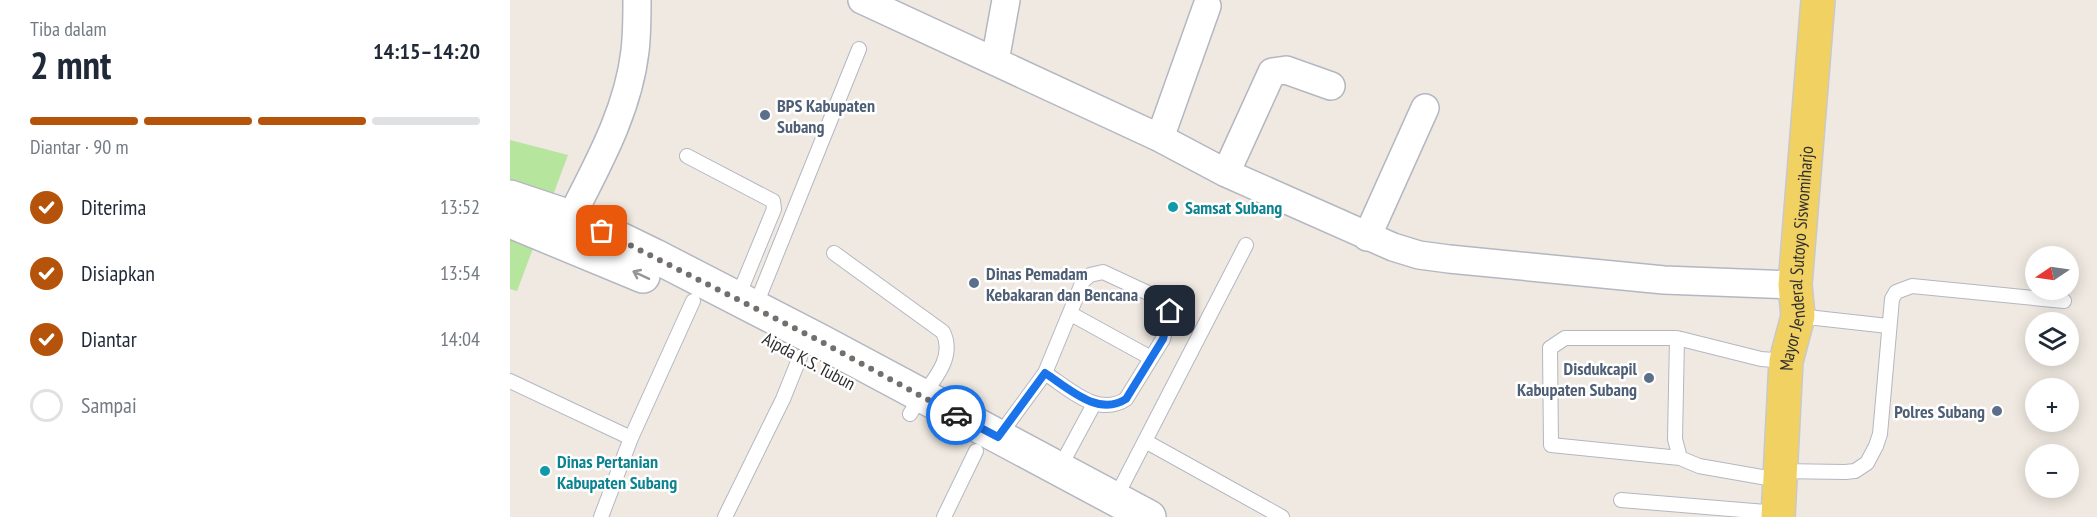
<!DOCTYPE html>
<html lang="id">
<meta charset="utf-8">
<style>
:root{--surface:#fff;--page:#f6f6f7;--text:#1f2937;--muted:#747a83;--line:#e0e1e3;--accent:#b45309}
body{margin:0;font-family:"PT Sans Narrow",sans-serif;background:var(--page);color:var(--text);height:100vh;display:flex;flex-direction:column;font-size:22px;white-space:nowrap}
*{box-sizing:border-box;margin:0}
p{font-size:20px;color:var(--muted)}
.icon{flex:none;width:33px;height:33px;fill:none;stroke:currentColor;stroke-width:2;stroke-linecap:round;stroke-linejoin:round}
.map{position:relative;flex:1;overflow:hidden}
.details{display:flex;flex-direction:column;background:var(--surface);width:510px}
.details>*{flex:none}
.needle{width:39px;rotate:257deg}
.controls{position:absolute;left:1515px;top:246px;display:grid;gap:12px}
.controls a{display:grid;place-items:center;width:54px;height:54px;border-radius:50%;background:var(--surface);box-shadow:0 3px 15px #0003;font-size:30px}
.pin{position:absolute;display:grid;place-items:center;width:51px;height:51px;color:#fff;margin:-26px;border-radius:12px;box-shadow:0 3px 9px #0006}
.courier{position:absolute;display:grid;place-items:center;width:60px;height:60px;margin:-30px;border:4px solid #1a73e8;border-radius:50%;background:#fff;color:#222;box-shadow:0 2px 8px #0007}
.overview em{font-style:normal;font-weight:800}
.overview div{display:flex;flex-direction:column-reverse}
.overview{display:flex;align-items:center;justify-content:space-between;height:102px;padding:0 30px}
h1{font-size:39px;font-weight:800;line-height:45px}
.bar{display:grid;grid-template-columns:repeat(4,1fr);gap:9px 6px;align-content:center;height:72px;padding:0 30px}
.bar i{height:8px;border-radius:4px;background:var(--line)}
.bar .current{background:var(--accent)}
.bar p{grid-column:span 4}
ol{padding:0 30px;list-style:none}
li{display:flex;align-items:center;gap:18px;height:66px}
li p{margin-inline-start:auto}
li .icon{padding:6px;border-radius:50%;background:var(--accent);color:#fff;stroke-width:4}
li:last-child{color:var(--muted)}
li i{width:33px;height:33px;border:3px solid var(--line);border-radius:50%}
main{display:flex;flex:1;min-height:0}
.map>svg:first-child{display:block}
</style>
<main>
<section class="details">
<div class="overview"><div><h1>2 mnt</h1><p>Tiba dalam</p></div><em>14:15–14:20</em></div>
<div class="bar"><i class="current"></i><i class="current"></i><i class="current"></i><i></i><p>Diantar · 90 m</p></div>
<ol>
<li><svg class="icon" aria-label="check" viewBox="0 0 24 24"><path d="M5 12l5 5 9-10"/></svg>Diterima<p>13:52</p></li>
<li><svg class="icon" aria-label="check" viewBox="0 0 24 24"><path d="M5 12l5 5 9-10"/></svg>Disiapkan<p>13:54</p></li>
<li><svg class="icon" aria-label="check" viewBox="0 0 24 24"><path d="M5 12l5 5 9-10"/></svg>Diantar<p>14:04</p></li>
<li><i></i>Sampai</li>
</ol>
</section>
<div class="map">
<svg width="1587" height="517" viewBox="0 0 1587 517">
<rect width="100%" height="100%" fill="#efe9e1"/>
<!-- green -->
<path fill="#b6e59e" d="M0,140L58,155L7,291L0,289Z"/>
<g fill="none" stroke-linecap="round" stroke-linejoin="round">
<defs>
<path id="service" d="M177,156L263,201L264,209L227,299
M324,253L433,332C448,362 414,389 400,414
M245,307L349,49
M561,314L641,358
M1288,316L1378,326
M1167,338L1165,439L1170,458L1189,466L1269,480
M0,381L121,438
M489,436L535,373L573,281L580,275L593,272L651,299L660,311L653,339L616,399C588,418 558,388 535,373
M635,441L772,517
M1170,458L1041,445L1040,348L1055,338H1167L1251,359L1276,361
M549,469L584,404
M1269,471L1335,472L1345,471L1357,463L1366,446L1370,434L1382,299L1386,292L1402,286L1554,301
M605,499L736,245
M1111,500L1268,513
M91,517L121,438L183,301
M215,517L273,399L290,357
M434,517L466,451"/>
<path id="minor" d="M352,0L650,138L716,173L883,247L909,255L939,259L1154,280L1285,285
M485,61L496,0
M650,138L697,6
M716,173L762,72L776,70L821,86
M61,217C88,164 118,111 125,51C127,34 127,17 127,0
M857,237L915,108"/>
<path id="tertiary" d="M0,197L75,222L145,256L310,341L639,517
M0,221L133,276"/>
<g id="primary">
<path id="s1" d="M1268,517L1276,361L1288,316L1285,285L1308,0"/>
</g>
</defs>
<!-- service casing -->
<use href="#service" stroke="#b4b7c1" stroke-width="16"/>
<!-- minor casing -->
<use href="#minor" stroke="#b4b7c1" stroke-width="30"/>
<!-- tertiary casing -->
<use href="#tertiary" stroke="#b4b7c1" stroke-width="36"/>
<!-- primary casing -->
<use href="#primary" stroke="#c9c9c9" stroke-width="36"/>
<!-- service -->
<use href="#service" stroke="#fff" stroke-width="14"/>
<!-- minor -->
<use href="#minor" stroke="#fff" stroke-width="27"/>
<!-- tertiary -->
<use href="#tertiary" stroke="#fff" stroke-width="33"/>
<!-- primary -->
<use href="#primary" stroke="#f2d163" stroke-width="33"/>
</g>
<!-- one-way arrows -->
<defs><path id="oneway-shaft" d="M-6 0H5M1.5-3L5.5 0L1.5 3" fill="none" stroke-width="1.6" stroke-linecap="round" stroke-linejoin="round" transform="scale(1.5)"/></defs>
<use stroke="#969696" href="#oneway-shaft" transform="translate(131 275) rotate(-155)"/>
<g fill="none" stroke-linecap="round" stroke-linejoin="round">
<!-- done -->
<path stroke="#726f6d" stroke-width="6" stroke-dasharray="0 10.8" d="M92,231L310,341L446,415"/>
<!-- route -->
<path stroke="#1a73e8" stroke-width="8" d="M446,415L488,437L535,373C558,388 588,417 616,399L653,339L660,311"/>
</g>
<!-- markers -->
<g fill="#5c6f8a" stroke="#fff" stroke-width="2">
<circle cx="255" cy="115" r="6"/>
<circle cx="464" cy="283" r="6"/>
<circle cx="1139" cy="378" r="6"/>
<circle cx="1487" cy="411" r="6"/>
</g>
<g fill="#0f9aa8" stroke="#fff" stroke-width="2">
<circle cx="663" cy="207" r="6"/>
<circle cx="35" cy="471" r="6"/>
</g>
<g text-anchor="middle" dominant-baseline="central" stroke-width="5" stroke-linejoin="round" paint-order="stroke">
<!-- service labels -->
<g font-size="18" font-weight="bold" fill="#4e5e75" stroke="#fff" text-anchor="start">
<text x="267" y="105">BPS Kabupaten<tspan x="267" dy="21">Subang</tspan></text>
<text x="476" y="273">Dinas Pemadam<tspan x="476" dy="21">Kebakaran dan Bencana</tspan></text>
<text x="1127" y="368" text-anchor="end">Disdukcapil<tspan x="1127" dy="21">Kabupaten Subang</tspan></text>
<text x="1475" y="411" text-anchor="end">Polres Subang</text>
</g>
<!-- culture labels -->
<g font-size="18" font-weight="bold" fill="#0d838f" stroke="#fff" text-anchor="start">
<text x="675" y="207">Samsat Subang</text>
<text x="47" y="461">Dinas Pertanian<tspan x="47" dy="21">Kabupaten Subang</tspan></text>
</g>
<!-- street labels -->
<g font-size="18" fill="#2e2e2e" stroke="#fff">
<text stroke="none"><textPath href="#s1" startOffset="260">Mayor Jenderal Sutoyo Siswomiharjo</textPath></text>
<text transform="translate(299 361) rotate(28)">Aipda K.S. Tubun</text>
</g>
</g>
</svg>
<div class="controls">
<a><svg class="needle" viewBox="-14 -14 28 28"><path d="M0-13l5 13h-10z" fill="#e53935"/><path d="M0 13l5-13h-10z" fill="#747a83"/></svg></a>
<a><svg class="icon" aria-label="layers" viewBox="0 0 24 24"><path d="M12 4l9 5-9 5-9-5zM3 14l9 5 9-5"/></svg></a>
<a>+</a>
<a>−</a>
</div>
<div class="pin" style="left:92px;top:231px;background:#ea580c"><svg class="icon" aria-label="bag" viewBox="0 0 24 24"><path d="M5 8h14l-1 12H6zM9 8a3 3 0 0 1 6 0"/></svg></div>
<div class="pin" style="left:660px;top:311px;background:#1f2937"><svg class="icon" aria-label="home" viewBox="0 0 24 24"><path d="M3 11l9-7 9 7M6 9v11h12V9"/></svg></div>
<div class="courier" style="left:446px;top:415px"><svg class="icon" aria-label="car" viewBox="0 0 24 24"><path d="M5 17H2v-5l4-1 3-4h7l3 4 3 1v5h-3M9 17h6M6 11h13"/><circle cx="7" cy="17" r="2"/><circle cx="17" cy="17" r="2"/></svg></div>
</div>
</main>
